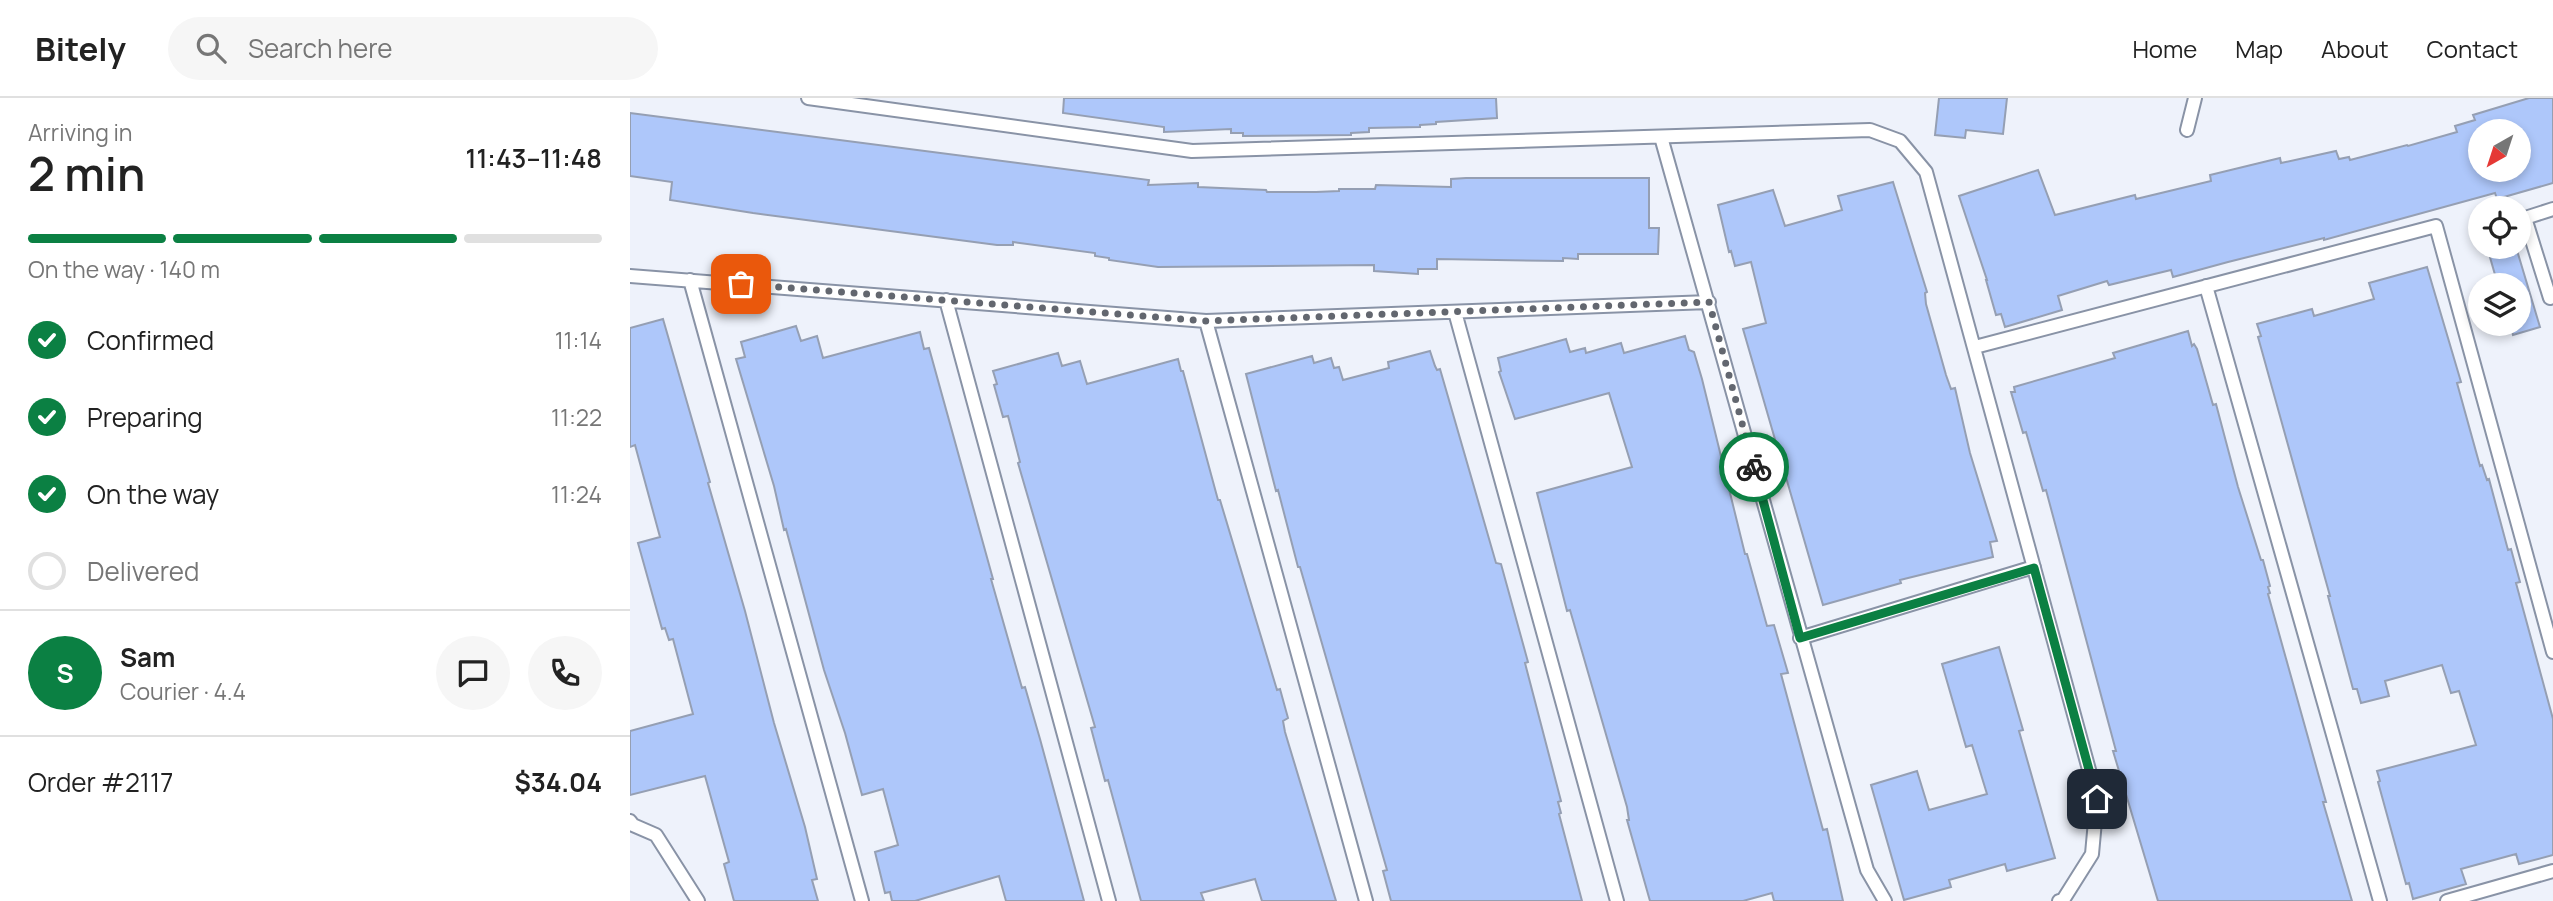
<!DOCTYPE html>
<meta charset="utf-8">
<style>
:root{--surface:#fff;--page:#f6f6f6;--text:#222;--muted:#767676;--line:#e0e0e0;--accent:#0b8043}
body{margin:0;font-family:Manrope,sans-serif;background:var(--page);color:var(--text);height:100vh;display:flex;flex-direction:column;font-size:26px;white-space:nowrap}
*{box-sizing:border-box;margin:0}
p{font-size:23px;color:var(--muted)}
.icon{flex:none;width:38px;height:38px;fill:none;stroke:currentColor;stroke-width:2;stroke-linecap:round;stroke-linejoin:round}
.map{position:relative;flex:1;overflow:hidden}
.drawer{display:flex;flex-direction:column;background:var(--surface);width:630px}
.drawer>*{flex:none}
.needle{width:46px;rotate:219deg}
.buttons{position:absolute;left:1838px;top:21px;display:grid;gap:14px}
.buttons a{display:grid;place-items:center;width:63px;height:63px;border-radius:50%;background:var(--surface);box-shadow:0 4px 10px #0003;font-size:35px}
.pin{position:absolute;display:grid;place-items:center;width:60px;height:60px;color:#fff;margin:-30px;border-radius:14px;box-shadow:0 4px 10px #0006}
.courier{position:absolute;display:grid;place-items:center;width:70px;height:70px;margin:-35px;border:5px solid #0b8043;border-radius:50%;background:#fff;color:#222;box-shadow:0 2px 9px #0007}
.headline em{font-style:normal;font-weight:600}
.headline div{display:flex;flex-direction:column-reverse}
.headline{display:flex;align-items:center;justify-content:space-between;height:119px;padding:0 28px}
h1{font-size:46px;font-weight:600;line-height:52px}
.bar{display:grid;grid-template-columns:repeat(4,1fr);gap:10px 7px;align-content:center;height:84px;padding:0 28px}
.bar i{height:9px;border-radius:5px;background:var(--line)}
.bar .selected{background:var(--accent)}
.bar p{grid-column:span 4}
.line{display:flex;align-items:center;gap:18px;padding:0 28px;border-top:2px solid var(--line)}
.line div{flex:1}
.round{display:grid;place-items:center;flex:none;width:74px;height:74px;border-radius:37px;background:var(--page)}
ol{padding:0 28px;list-style:none}
li{display:flex;align-items:center;gap:21px;height:77px}
li p{margin-inline-start:auto}
li .icon{padding:7px;border-radius:50%;background:var(--accent);color:#fff;stroke-width:4}
li:last-child{color:var(--muted)}
li i{width:38px;height:38px;border:4px solid var(--line);border-radius:50%}
header{display:flex;align-items:center;gap:42px;box-sizing:border-box;height:98px;padding:0 35px;background:var(--surface);border-bottom:2px solid var(--line)}
header strong{font-size:33px}
nav{display:flex;gap:38px;margin-inline-start:auto;font-size:24px}
.search{width:490px;height:63px;background:var(--page);display:flex;align-items:center;gap:18px;box-sizing:border-box;padding:0 24px;border-radius:38px;color:var(--muted);font-size:26px}
main{display:flex;flex:1;min-height:0}
.map>svg:first-child{display:block}
</style>
<header>
<strong>Bitely</strong>
<div class="search"><svg class="icon" aria-label="search" viewBox="0 0 24 24"><circle cx="10" cy="10" r="6"/><path d="M15 15l6 6"/></svg>Search here</div>
<nav><a>Home</a><a>Map</a><a>About</a><a>Contact</a></nav>
</header>
<main>
<section class="drawer">
<div class="headline"><div><h1>2 min</h1><p>Arriving in</p></div><em>11:43–11:48</em></div>
<div class="bar"><i class="selected"></i><i class="selected"></i><i class="selected"></i><i></i><p>On the way · 140 m</p></div>
<ol>
<li><svg class="icon" aria-label="check" viewBox="0 0 24 24"><path d="M5 12l5 5 9-10"/></svg>Confirmed<p>11:14</p></li>
<li><svg class="icon" aria-label="check" viewBox="0 0 24 24"><path d="M5 12l5 5 9-10"/></svg>Preparing<p>11:22</p></li>
<li><svg class="icon" aria-label="check" viewBox="0 0 24 24"><path d="M5 12l5 5 9-10"/></svg>On the way<p>11:24</p></li>
<li><i></i>Delivered</li>
</ol>
<div class="line" style="height:126px"><b class="round" style="background:var(--accent);color:#fff">S</b><div><b>Sam</b><p>Courier · 4.4</p></div><a class="round"><svg class="icon" aria-label="chat" viewBox="0 0 24 24"><path d="M4 5h16v11H9l-5 4z"/></svg></a><a class="round"><svg class="icon" aria-label="phone" viewBox="0 0 24 24"><path d="M5 4h4l2 5-3 2q2 4 5 5l2-3 5 2v4C11 20 4 13 5 4z"/></svg></a></div>
<div class="line" style="height:91px"><div>Order #2117</div><b>$34.04</b></div>
</section>
<div class="map">
<svg width="1923" height="803" viewBox="0 0 1923 803">
<rect width="100%" height="100%" fill="#eef2fb"/>
<!-- building -->
<path fill="#aec7fa" stroke="#959fb3" stroke-width="2" fill-rule="evenodd" d="M434,0H866L867,20L806,24V26L790,27V29L739,30V34L721,35V37L613,38V35H601V31L534,34V29L433,15Z
M1309,0H1377L1373,36L1336,32L1335,40L1305,37Z
M1899,0H1923V85L1867,101L1865,95L1694,142V140L1598,164L1543,179L1541,172L1479,187L1477,183L1428,198L1432,212L1375,229L1371,216L1366,217L1356,182H1357L1329,98L1408,72L1425,117L1505,97L1506,101L1581,83L1580,77L1650,60L1651,65L1706,53L1709,61L1719,59L1720,62L1777,47L1778,48L1827,34L1825,28L1845,22L1843,17ZM1850,33H1888V72H1850Z
M0,15L519,82L518,87L568,85V89L636,92L637,94H686L709,93V91H745L746,87L821,89V81L836,80H1019V130H1029L1028,156H948V161L933,160V163L807,161V171H788V176L744,173V167L528,169L479,162V160L465,158V155L383,144V147H367L123,115L40,102L42,84L0,78Z
M1263,84L1297,194L1295,195L1296,206L1316,277L1321,291L1325,290L1340,355L1367,443L1360,444L1363,459L1270,482L1271,485L1193,507L1113,231L1136,225L1121,164L1105,168L1101,153L1099,154L1088,107L1143,92L1155,128L1212,112L1208,98Z
M1857,149H1886L1910,229L1883,237L1880,226H1888V187H1868Z
M1797,169L1831,284L1827,285L1850,368L1852,367L1857,382L1859,381L1878,452L1881,451L1890,484L1886,485L1923,621V757L1889,766L1886,756L1831,771L1836,786L1783,801L1779,785L1776,786L1748,684L1750,683L1747,673L1846,647L1829,593L1821,595L1812,567L1755,583L1759,598L1731,605L1727,591H1723L1698,498H1700L1628,239L1631,238L1627,226L1682,211L1684,218L1744,201L1739,185Z
M33,221L80,384L78,385L115,513L144,625L175,729L187,781L182,782L188,803H104L94,766L99,764L75,678L0,697V633L63,616L43,541L39,542L35,530L32,531L8,445L30,439L5,347L0,349V230Z
M166,228L171,243L187,238L193,260L290,234L294,251L299,250L363,481H361L392,590L395,589L410,641L454,803H376L369,778L285,803H262L260,794L255,795L245,754L268,747L253,691L232,697L215,635L194,572L156,431L154,432L144,388L106,261L115,259L111,244Z
M1558,233L1562,248L1564,246L1567,251L1583,307L1586,306L1608,389L1631,462H1633L1640,488L1638,489L1640,495L1638,496L1696,704H1693L1722,803H1528L1483,653H1486L1416,392L1413,393L1396,334L1393,335L1381,294H1385L1384,289L1485,260L1483,255Z
M1055,238L1059,252L1064,254L1072,281L1115,456H1117L1137,528L1144,527L1158,575L1151,576L1193,732L1197,731L1213,803H1144L1142,795L1113,803H1020L997,722H999L997,709L940,512L937,513L907,395L1002,369L979,295L885,321L869,274L871,273L868,260L936,241L940,254L955,250L956,255L991,245L994,255Z
M800,253L805,268L807,272L810,271L866,465L871,466L898,564L895,565L931,703L928,704L931,715L929,716L952,803H761L753,773L757,772L670,469H668L648,392L646,393L616,276L682,258L684,265L701,260L704,270L709,269L713,282L759,270L758,264Z
M428,255L432,268L450,263L457,286L548,261L551,273H553L588,402H590L647,592L650,591L658,620L653,623L655,634L706,803H632L625,781L571,795L574,803H511L478,682L475,683L461,630L465,629L388,365L390,364L378,318L373,319L364,287L367,286L363,273Z
M1369,549L1393,632L1389,633L1425,760L1377,773L1375,766L1319,782L1321,789L1274,802L1241,687L1287,673L1299,712L1357,696L1342,647L1336,649L1312,566Z"/>
<g fill="none" stroke-linecap="round" stroke-linejoin="round">
<defs>
<path id="service" d="M178,0L562,53L1240,32L1270,43L1296,74L1467,701L1462,756L1433,802L1429,803
M1557,32L1565,0
M1031,39L1237,772L1255,803
M1923,111L1895,120L1920,200L1923,199
M0,178L576,223L1079,204
M60,182L232,803
M1576,188L1750,803
M316,202L479,803
M825,214L987,803
M576,223L736,803
M1345,249L1806,128L1923,554
M1170,540L1404,469
M0,723L3,727L26,737L68,803
M1817,803L1923,773"/>
</defs>
<!-- service casing -->
<use href="#service" stroke="#8993a6" stroke-width="16"/>
<!-- service -->
<use href="#service" stroke="#fff" stroke-width="12"/>
</g>
<g fill="none" stroke-linecap="round" stroke-linejoin="round">
<!-- done -->
<path stroke="#63676f" stroke-width="7" stroke-dasharray="0 12.6" d="M111,186L576,223L1079,204L1124,369"/>
<!-- route -->
<path stroke="#0b8043" stroke-width="9" d="M1124,369L1170,540L1404,470L1467,701"/>
</g>
</svg>
<div class="buttons">
<a><svg class="needle" viewBox="-14 -14 28 28"><path d="M0-13l5 13h-10z" fill="#e53935"/><path d="M0 13l5-13h-10z" fill="#767676"/></svg></a>
<a><svg class="icon" aria-label="locate" viewBox="0 0 24 24"><circle cx="12" cy="12" r="6"/><path d="M12 2v4M12 18v4M2 12h4M18 12h4"/></svg></a>
<a><svg class="icon" aria-label="layers" viewBox="0 0 24 24"><path d="M12 4l9 5-9 5-9-5zM3 14l9 5 9-5"/></svg></a>
</div>
<div class="pin" style="left:111px;top:186px;background:#ea580c"><svg class="icon" aria-label="bag" viewBox="0 0 24 24"><path d="M5 8h14l-1 12H6zM9 8a3 3 0 0 1 6 0"/></svg></div>
<div class="pin" style="left:1467px;top:701px;background:#1f2937"><svg class="icon" aria-label="home" viewBox="0 0 24 24"><path d="M3 11l9-7 9 7M6 9v11h12V9"/></svg></div>
<div class="courier" style="left:1124px;top:369px"><svg class="icon" aria-label="bike" viewBox="0 0 24 24"><circle cx="6" cy="16" r="4"/><circle cx="18" cy="16" r="4"/><path d="M6 16l4-8h5l3 8M10 8l3 8H6M13 5h3"/></svg></div>
</div>
</main>
